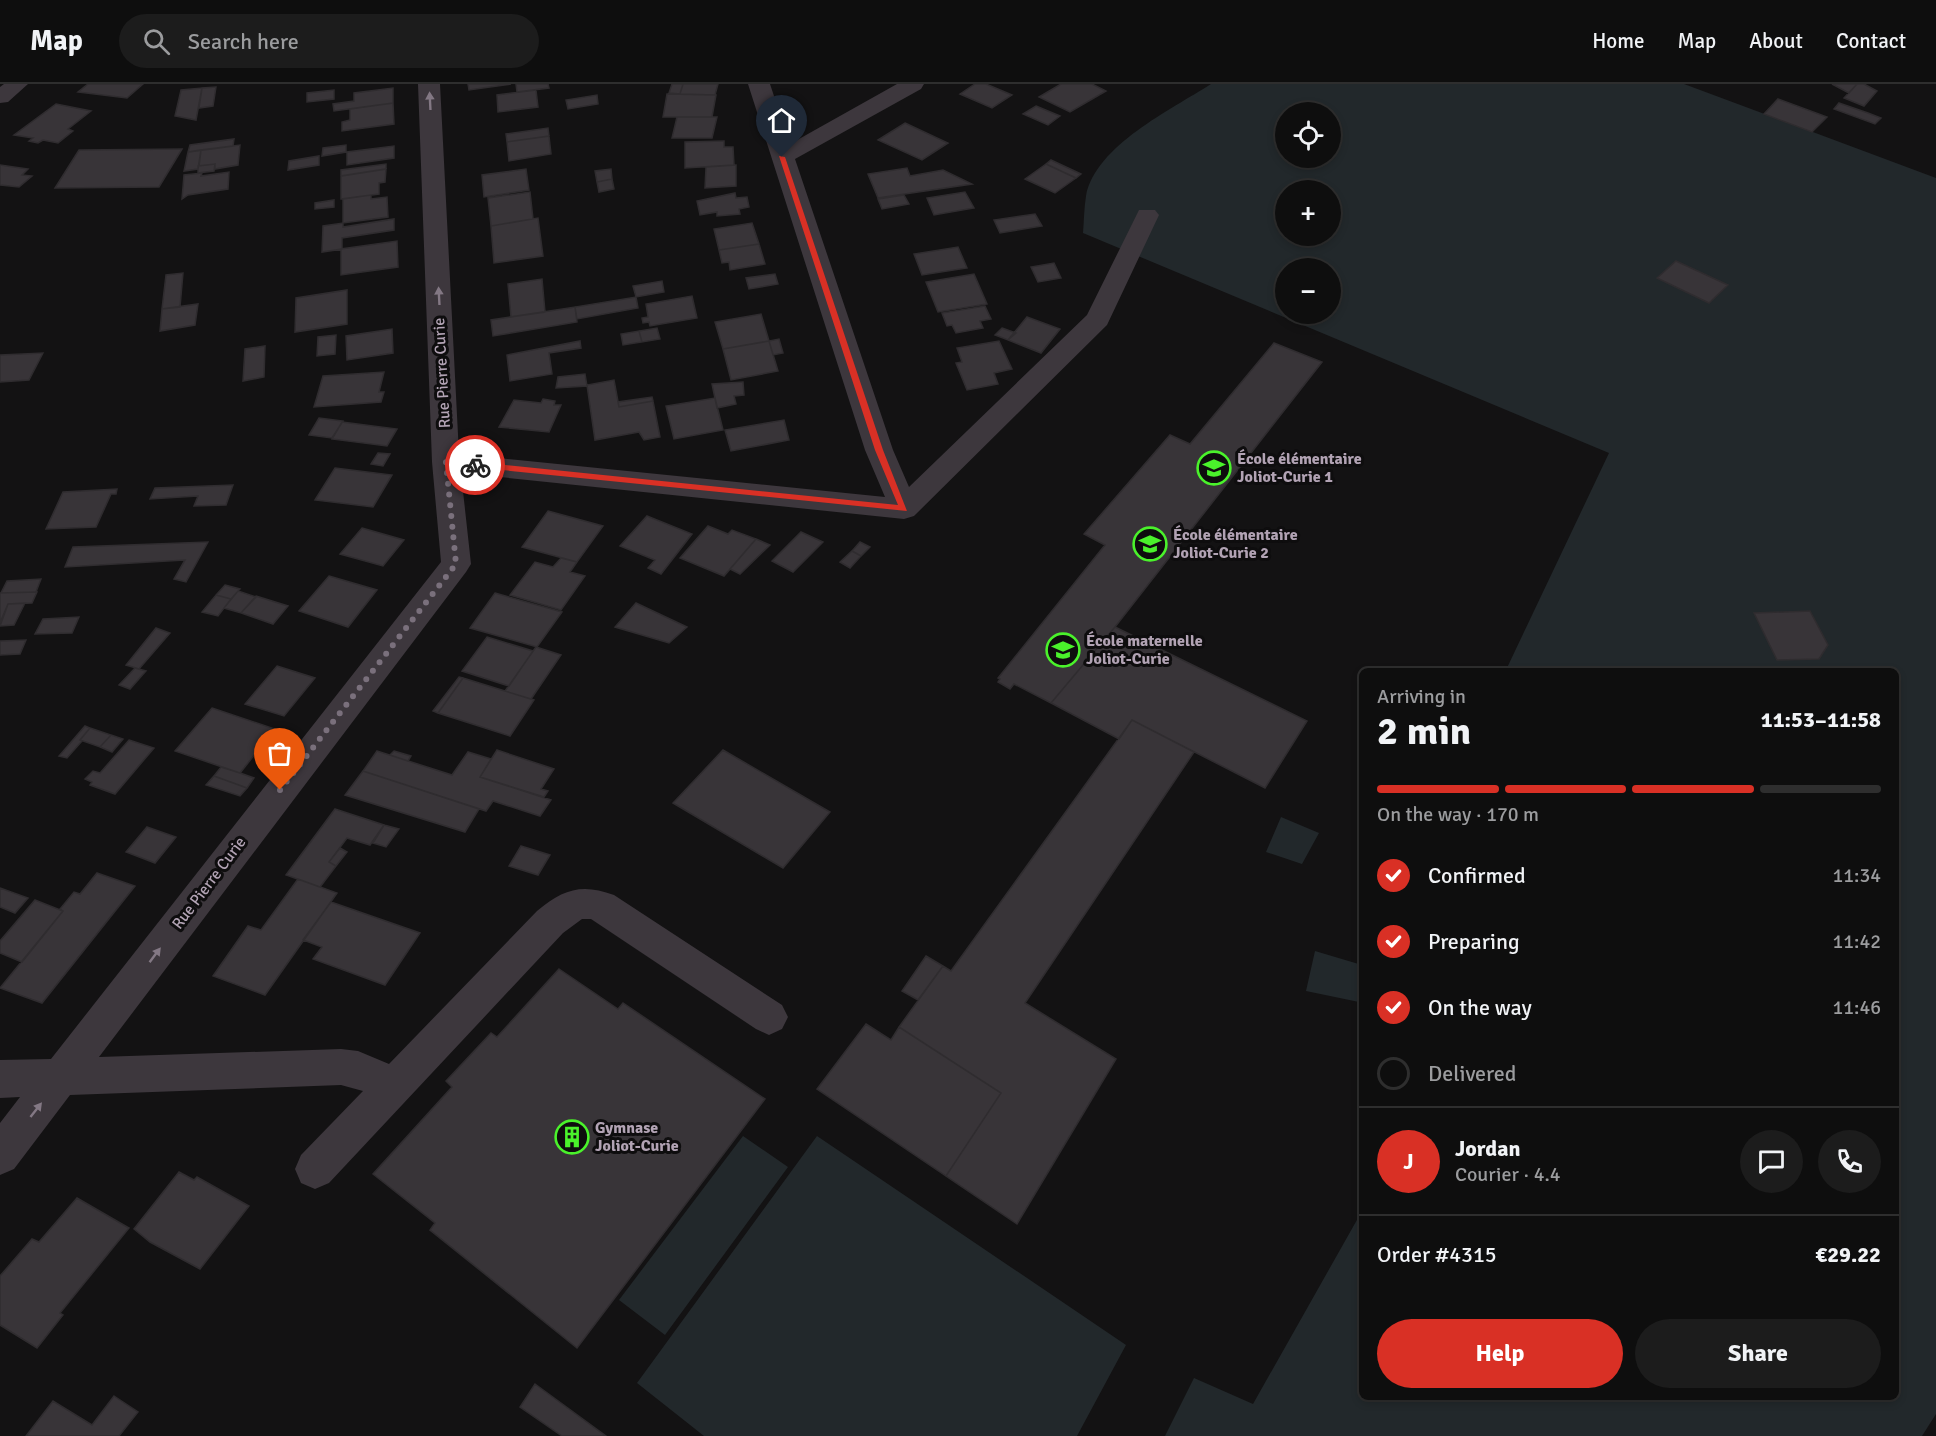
<!DOCTYPE html>
<meta charset="utf-8">
<style>
:root{--surface:#0e0e0e;--page:#1c1c1c;--text:#f1f3f6;--muted:#9b9c9e;--line:#2e2e2e;--accent:#d93025}
body{margin:0;font-family:Signika,sans-serif;background:var(--page);color:var(--text);height:100vh;display:flex;flex-direction:column;font-size:22px;white-space:nowrap}
*{box-sizing:border-box;margin:0}
p{font-size:20px;color:var(--muted)}
.icon{flex:none;width:33px;height:33px;fill:none;stroke:currentColor;stroke-width:2;stroke-linecap:round;stroke-linejoin:round}
.map{position:relative;flex:1;overflow:hidden}
.details{position:absolute;left:1359px;top:584px;width:540px;height:732px;display:flex;flex-direction:column;background:var(--surface);border-radius:9px;box-shadow:0 3px 9px #0003,0 0 0 2px var(--line)}
.details>*{flex:none}
.controls{position:absolute;left:1275px;top:18px;display:grid;gap:12px}
.controls a{display:grid;place-items:center;width:66px;height:66px;border-radius:50%;background:var(--surface);box-shadow:0 3px 9px #0003,0 0 0 2px var(--line);font-size:30px}
.pin{position:absolute;display:grid;place-items:center;width:51px;height:51px;color:#fff;margin:-62px -26px;border-radius:50% 50% 50% 0;rotate:-45deg;box-shadow:0 0 6px #0007}
.pin .icon{rotate:45deg}
.courier{position:absolute;display:grid;place-items:center;width:60px;height:60px;margin:-30px;border:4px solid #d93025;border-radius:50%;background:#fff;color:#222;box-shadow:0 2px 8px #0007}
.summary em{font-style:normal;font-weight:800}
.summary div{display:flex;flex-direction:column-reverse}
.summary{display:flex;align-items:center;justify-content:space-between;height:102px;padding:0 18px}
h1{font-size:39px;font-weight:800;line-height:45px}
.bar{display:grid;grid-template-columns:repeat(4,1fr);gap:9px 6px;align-content:center;height:72px;padding:0 18px}
.bar i{height:8px;border-radius:4px;background:var(--line)}
.bar .on{background:var(--accent)}
.bar p{grid-column:span 4}
.line{display:flex;align-items:center;gap:15px;padding:0 18px;border-top:2px solid var(--line)}
.line div{flex:1}
.round{display:grid;place-items:center;flex:none;width:63px;height:63px;border-radius:32px;background:var(--page)}
ol{padding:0 18px;list-style:none}
li{display:flex;align-items:center;gap:18px;height:66px}
li p{margin-inline-start:auto}
li .icon{padding:6px;border-radius:50%;background:var(--accent);color:#fff;stroke-width:4}
li:last-child{color:var(--muted)}
li i{width:33px;height:33px;border:3px solid var(--line);border-radius:50%}
.cta{display:flex;gap:12px;margin-top:auto;padding:12px 18px}
.cta a{flex:1;height:69px;border-radius:36px;background:var(--accent);color:#fff;font-size:24px;font-weight:800;line-height:69px;text-align:center}
.cta a+a{background:var(--page);color:var(--text)}
header{display:flex;align-items:center;gap:36px;box-sizing:border-box;height:84px;padding:0 30px;background:var(--surface);border-bottom:2px solid var(--line)}
header strong{font-size:28px}
nav{display:flex;gap:33px;margin-inline-start:auto;font-size:21px}
.search{width:420px;height:54px;background:var(--page);display:flex;align-items:center;gap:15px;box-sizing:border-box;padding:0 21px;border-radius:33px;color:var(--muted);font-size:22px}
.map>svg:first-child{display:block}
</style>
<header>
<strong>Map</strong>
<div class="search"><svg class="icon" aria-label="search" viewBox="0 0 24 24"><circle cx="10" cy="10" r="6"/><path d="M15 15l6 6"/></svg>Search here</div>
<nav><a>Home</a><a>Map</a><a>About</a><a>Contact</a></nav>
</header>
<div class="map">
<svg width="1936" height="1352" viewBox="0 0 1936 1352">
<rect width="100%" height="100%" fill="#131213"/>
<!-- green -->
<path fill="#22282b" fill-rule="evenodd" d="M1211,0H1684L1936,94V1330L1922,1352H1165L1194,1294L1253,1320L1362,1127V1312H1896V586H1506L1609,369L1083,149C1084,137 1084,124 1086,112C1096,61 1171,26 1211,0ZM1286,28H1330V74H1286ZM1286,106H1330V152H1286ZM1286,184H1330V230H1286Z
M1281,733L1319,749L1302,780L1266,768Z
M1315,867L1362,881V905L1359,918L1306,907Z
M743,1052L788,1083L665,1251L619,1216Z
M817,1052L1126,1261L1077,1352H704L637,1299Z"/>
<!-- building -->
<path fill="#383438" stroke="#2f2c2f" stroke-width="1.5" d="M88,0H143L127,14L78,8Z
M468,0H511L469,6Z
M516,0H548L549,4L517,8Z
M672,0H683L680,10L669,9Z
M683,0H718L715,11L680,10Z
M975,0H986L1012,11L992,24L960,10Z
M1061,0H1092L1106,7L1070,28L1039,13Z
M1832,0H1857L1849,9Z
M1857,0H1864L1877,7L1864,22L1844,14Z
M216,3L213,22L199,24L202,4Z
M202,4L196,36L175,32L181,6Z
M393,4V19L334,27L333,20L354,17V9Z
M334,6V15L307,18V9Z
M536,6L538,23L498,28L497,11Z
M667,10L716,11L712,33H663Z
M597,11L598,20L568,25L566,16Z
M1778,15L1827,33L1812,48L1764,30Z
M393,19L394,40L342,47V38L350,36V25Z
M1839,19L1868,29L1881,34L1875,40L1834,25Z
M56,20L91,27L68,45L73,47L58,59L43,56L38,59L29,57L33,54L14,51Z
M1036,22L1060,32L1048,41L1023,30Z
M677,33H717L712,54H672Z
M905,39L948,59L922,76L878,56Z
M548,44L549,52L507,58L506,50Z
M549,52L551,70L509,77L507,58Z
M234,55L233,62L188,68L190,61Z
M724,57V63H733L734,81L685,84V58Z
M240,61L238,81L215,85V80L199,82L201,66Z
M346,61V68L322,72L323,64Z
M394,62V74L347,81V68Z
M182,65L159,103L55,104L79,66Z
M201,66L198,85L184,87L188,68Z
M319,72V81L288,86L289,77Z
M1051,76L1081,90L1076,94L1046,80Z
M215,80L214,87L198,89V82Z
M386,80V85L341,92V86Z
M1046,80L1076,94L1055,109L1025,95Z
M0,81L28,85L22,91L32,92L19,103L0,101Z
M736,81V102L705,104L706,83Z
M907,84L910,92L943,86L972,100L878,114L868,90Z
M386,85L385,98L379,99V110L341,115V92Z
M526,85L529,106L484,113L482,91Z
M611,85L612,95L597,98L595,87Z
M229,88L228,105L188,111L182,115L184,91L202,89L201,92Z
M612,95L614,105L599,108L597,98Z
M530,108L533,135L491,142L488,114Z
M965,108L974,124L934,131L927,114Z
M735,109L736,114L747,113L749,123L739,125L740,130L717,132V128L700,131L697,117Z
M371,111V115L387,113L388,133L343,139V115Z
M904,111L909,120L882,125L878,115Z
M334,116V123L315,125V119Z
M1035,130L1042,142L1000,149L994,136Z
M538,134L543,172L494,179L491,142Z
M394,135V146L342,154V165L322,168L323,142L343,139V143Z
M752,139L759,160L719,166L714,145Z
M397,157L398,183L341,191V165Z
M759,160L765,180L730,186L729,178L722,179L719,166Z
M958,163L967,184L922,191L914,170Z
M1676,177L1728,201L1709,219L1657,194Z
M1054,179L1061,194L1038,198L1031,183Z
M183,189L180,223L162,225L166,191Z
M775,190L778,200L749,205L746,194Z
M974,190L987,220L938,228L926,198Z
M542,195L545,228L511,233L508,200Z
M662,197L664,208L636,213L633,202Z
M347,206V240L295,248L296,214Z
M692,212L697,234L650,242L649,238L643,239L642,234L648,233L646,220Z
M636,213L638,224L577,235L575,223Z
M198,220L195,241L160,247L162,225Z
M985,222L991,235L980,237L983,244L956,249L952,241L947,242L942,229Z
M575,223L577,238L493,252L491,236Z
M761,230L769,257L723,265L715,238Z
M1027,233L1060,245L1041,269L1008,256Z
M657,244L660,255L642,258L639,247Z
M1002,244L1016,249L1008,256L995,251Z
M392,245L393,269L347,276L346,252Z
M639,247L642,258L623,261L621,250Z
M336,251L335,270L317,272L318,253Z
M779,255L783,269L773,271L769,257Z
M580,257L581,264L549,269L552,290L510,297L507,271Z
M769,257L778,287L731,296L723,265Z
M999,257L1012,285L994,289L998,300L967,306L956,279L962,278L957,264Z
M1274,259L1322,278L1115,543L1051,619L1014,600L1010,605L998,598L1000,595L998,594L1105,461L1084,450L1170,351L1190,360Z
M265,262L264,293L243,297L245,265Z
M43,269L29,296L0,298V271Z
M384,288L379,308H384L381,318L314,323L323,292Z
M585,290L587,302L556,304L558,293Z
M614,296L619,323L653,317L660,353L644,356L639,348L595,356L587,301Z
M743,298L744,311L734,312L736,320L717,324L712,300Z
M652,313L653,317L619,323L618,318Z
M715,314L723,346L674,355L666,322Z
M543,315L555,317L554,321H561L549,348L499,343L514,316L541,319Z
M319,334L343,337L332,354L309,351Z
M784,336L789,356L731,367L725,346Z
M342,338L397,345L387,362L332,355Z
M378,369L390,370L383,382L371,380Z
M335,384L392,391L373,423L315,416Z
M233,401L226,421L194,422L198,412L150,415L155,404Z
M117,405L116,410H111L96,443L46,445L63,408Z
M548,427L603,442L577,478L522,463Z
M647,432L692,450L661,490L648,484L655,476L620,462Z
M708,442L728,450L732,446L756,455L724,492L680,474Z
M362,444L404,456L383,482L340,470Z
M801,448L823,458L793,488L772,477Z
M756,455L770,461L740,490L730,485Z
M208,458L186,498L174,495L185,476L65,483L73,463Z
M860,458L870,463L861,472L852,467Z
M852,467L861,472L850,484L840,478Z
M561,474L577,478L570,488L585,492L561,526L510,511L535,478L553,483Z
M329,492L377,506L348,543L299,527Z
M41,495L36,508L1,509L7,497Z
M225,501L240,505L231,515L216,511Z
M238,507L256,513L241,529L224,524Z
M37,508L32,519L8,520L0,539V509Z
M495,509L562,528L537,563L470,544Z
M216,511L231,515L218,532L202,528Z
M256,512L288,522L273,540L241,529Z
M25,519L14,541L0,542L8,520Z
M636,519L687,543L669,559L615,543Z
M1810,527L1828,561L1819,575L1777,576L1754,529Z
M79,533L72,549L35,550L43,535Z
M1115,543L1307,637L1265,704L1132,636L1119,655L1051,619Z
M156,544L170,549L139,585L126,581Z
M487,553L533,567L509,602L462,587Z
M26,556L20,570L0,571V557Z
M536,563L561,571L531,615L505,607Z
M277,582L315,594L284,632L245,620Z
M135,584L146,587L130,605L119,601Z
M459,593L463,594L438,629L433,627Z
M463,594L505,607L534,616L510,652L438,629Z
M212,624L275,645L240,689L175,667Z
M1132,636L1194,668L1025,919L1116,975L1017,1140L946,1092L1001,1009L899,943L943,882L951,887Z
M85,642L90,644L80,656L82,657L67,674L59,672Z
M90,644L111,651L100,663L80,656Z
M111,651L123,655L112,668L100,663Z
M129,656L154,664L115,710L90,701L92,698L85,695L93,687L100,689Z
M497,666L554,685L541,705L548,707L544,713L480,693Z
M723,666L830,728L783,784L673,719Z
M377,667L452,691L468,668L491,675L480,693L551,716L540,732L493,717L486,727L363,687Z
M394,667L411,672L408,677L390,671Z
M221,683L240,689L254,694L247,704L214,692Z
M363,687L479,725L465,748L345,711Z
M214,692L247,704L240,712L206,701Z
M335,725L384,741L370,761L347,754L329,778L336,782L320,803L286,791Z
M384,741L399,745L386,763L373,759Z
M147,743L176,753L155,779L126,768Z
M521,762L550,771L538,791L509,782Z
M340,764L347,768L336,782L329,778Z
M97,789L135,802L42,919L0,904L63,827L60,825L74,808L80,810Z
M298,795L337,809L265,911L213,892L248,842L261,846Z
M0,804L28,814L15,829L0,823Z
M35,816L63,827L22,878L0,869V857Z
M331,818L420,849L385,901L313,875L322,863L303,856Z
M926,872L943,882L918,916L902,907Z
M559,885L618,925L623,919L765,1015L577,1264L430,1146L435,1139L373,1090L452,1003L446,997L491,949L497,953Z
M866,940L891,956L899,943L1001,1009L946,1092L817,1005Z
M179,1088L194,1096L197,1093L249,1122L200,1185L150,1158L134,1145Z
M77,1114L129,1144L60,1229L63,1231L37,1264L0,1241V1192L32,1155L39,1158Z
M535,1300L606,1352H562L520,1323Z
M114,1312L138,1328L119,1352H26L53,1317L92,1341Z"/>
<g fill="none" stroke-linecap="round" stroke-linejoin="round">
<!-- minor -->
<path fill="#3d373d" fill-rule="evenodd" d="M4,0H28L8,18L0,19V3Z
M418,0H440L459,370L885,413L865,366L748,0H770L790,60L897,0H924L921,5L795,75L893,366L909,403L1087,231L1139,126H1155L1159,131L1107,241L914,432L904,435L461,389L471,480L466,488L99,973L341,965L358,967L389,980L537,827C563,805 582,799 614,811L782,921L788,933L782,945L769,951L756,945L591,835H582L563,849L329,1099L315,1105L301,1099L295,1085L301,1071L363,1007L341,1001L70,1011L14,1085L0,1091V1039L20,1013L0,1014V976L51,975L441,478L432,378Z"/>
</g>
<!-- one-way arrows -->
<defs><path id="oneway-solid" d="M-6-.8H1V-3.2L6.5 0L1 3.2V.8H-6Z" transform="scale(1.5)"/></defs>
<g fill="#837884">
<use href="#oneway-solid" transform="translate(430 17) rotate(-93)"/>
<use href="#oneway-solid" transform="translate(439 212) rotate(-93)"/>
<use href="#oneway-solid" transform="translate(155 871) rotate(-53)"/>
<use href="#oneway-solid" transform="translate(36 1026) rotate(-52)"/>
</g>
<!-- route -->
<path fill="#d93025" d="M779,72L785,73L883,366L907,427L472,383L475,378L898,421L875,366Z"/>
<g fill="none" stroke-linecap="round" stroke-linejoin="round">
<!-- done -->
<path stroke="#7a707c" stroke-width="6" stroke-dasharray="0 10.8" d="M280,706L456,480L446,378L475,381"/>
</g>
<!-- icons -->
<defs>
<symbol id="school-ring" viewBox="-11 -11 22 22"><circle r="9.5" fill="#0e0d0e" stroke="#4af22b" stroke-width="1.5"/><path d="M0-5L7-2L0 1L-7-2ZM-4 1L0 2.5L4 1V4Q0 6-4 4Z" fill="#4af22b"/></symbol>
<symbol id="building-ring" viewBox="-11 -11 22 22"><circle r="9.5" fill="#0e0d0e" stroke="#4af22b" stroke-width="1.5"/><path d="M-4-6H4V6H1V3H-1V6H-4ZM-2.5-4.3h1.7v1.8h-1.7ZM.8-4.3h1.7v1.8H.8ZM-2.5-1h1.7V.8h-1.7ZM.8-1h1.7V.8H.8Z" fill="#4af22b"/></symbol>
</defs>
<g fill-rule="evenodd">
<use href="#school-ring" x="1195" y="365" width="38" height="38"/>
<use href="#school-ring" x="1131" y="441" width="38" height="38"/>
<use href="#school-ring" x="1044" y="547" width="38" height="38"/>
<use href="#building-ring" x="553" y="1034" width="38" height="38"/>
</g>
<g text-anchor="middle" dominant-baseline="central" stroke-width="6" stroke-linejoin="round" paint-order="stroke">
<!-- street labels -->
<g font-size="16" fill="#b2a3b4" stroke="#0e0d0e">
<text transform="translate(442 289) rotate(-93)">Rue Pierre Curie</text>
<text transform="translate(209 799) rotate(-53)">Rue Pierre Curie</text>
</g>
<!-- poi labels -->
<g font-size="16" font-weight="bold" fill="#b2a3b4" stroke="#0e0d0e" text-anchor="start">
<text x="1237" y="375">École élémentaire<tspan x="1237" dy="18">Joliot-Curie 1</tspan></text>
<text x="1173" y="451">École élémentaire<tspan x="1173" dy="18">Joliot-Curie 2</tspan></text>
<text x="1086" y="557">École maternelle<tspan x="1086" dy="18">Joliot-Curie</tspan></text>
<text x="595" y="1044">Gymnase<tspan x="595" dy="18">Joliot-Curie</tspan></text>
</g>
</g>
</svg>
<div class="controls">
<a><svg class="icon" aria-label="locate" viewBox="0 0 24 24"><circle cx="12" cy="12" r="6"/><path d="M12 2v4M12 18v4M2 12h4M18 12h4"/></svg></a>
<a>+</a>
<a>−</a>
</div>
<div class="pin" style="left:280px;top:706px;background:#ea580c"><svg class="icon" aria-label="bag" viewBox="0 0 24 24"><path d="M5 8h14l-1 12H6zM9 8a3 3 0 0 1 6 0"/></svg></div>
<div class="pin" style="left:782px;top:73px;background:#1f2937"><svg class="icon" aria-label="home" viewBox="0 0 24 24"><path d="M3 11l9-7 9 7M6 9v11h12V9"/></svg></div>
<div class="courier" style="left:475px;top:381px"><svg class="icon" aria-label="bike" viewBox="0 0 24 24"><circle cx="6" cy="16" r="4"/><circle cx="18" cy="16" r="4"/><path d="M6 16l4-8h5l3 8M10 8l3 8H6M13 5h3"/></svg></div>
<section class="details">
<div class="summary"><div><h1>2 min</h1><p>Arriving in</p></div><em>11:53–11:58</em></div>
<div class="bar"><i class="on"></i><i class="on"></i><i class="on"></i><i></i><p>On the way · 170 m</p></div>
<ol>
<li><svg class="icon" aria-label="check" viewBox="0 0 24 24"><path d="M5 12l5 5 9-10"/></svg>Confirmed<p>11:34</p></li>
<li><svg class="icon" aria-label="check" viewBox="0 0 24 24"><path d="M5 12l5 5 9-10"/></svg>Preparing<p>11:42</p></li>
<li><svg class="icon" aria-label="check" viewBox="0 0 24 24"><path d="M5 12l5 5 9-10"/></svg>On the way<p>11:46</p></li>
<li><i></i>Delivered</li>
</ol>
<div class="line" style="height:108px"><b class="round" style="background:var(--accent);color:#fff">J</b><div><b>Jordan</b><p>Courier · 4.4</p></div><a class="round"><svg class="icon" aria-label="chat" viewBox="0 0 24 24"><path d="M4 5h16v11H9l-5 4z"/></svg></a><a class="round"><svg class="icon" aria-label="phone" viewBox="0 0 24 24"><path d="M5 4h4l2 5-3 2q2 4 5 5l2-3 5 2v4C11 20 4 13 5 4z"/></svg></a></div>
<div class="line" style="height:78px"><div>Order #4315</div><b>€29.22</b></div>
<div class="cta"><a>Help</a><a>Share</a></div>
</section>
</div>
